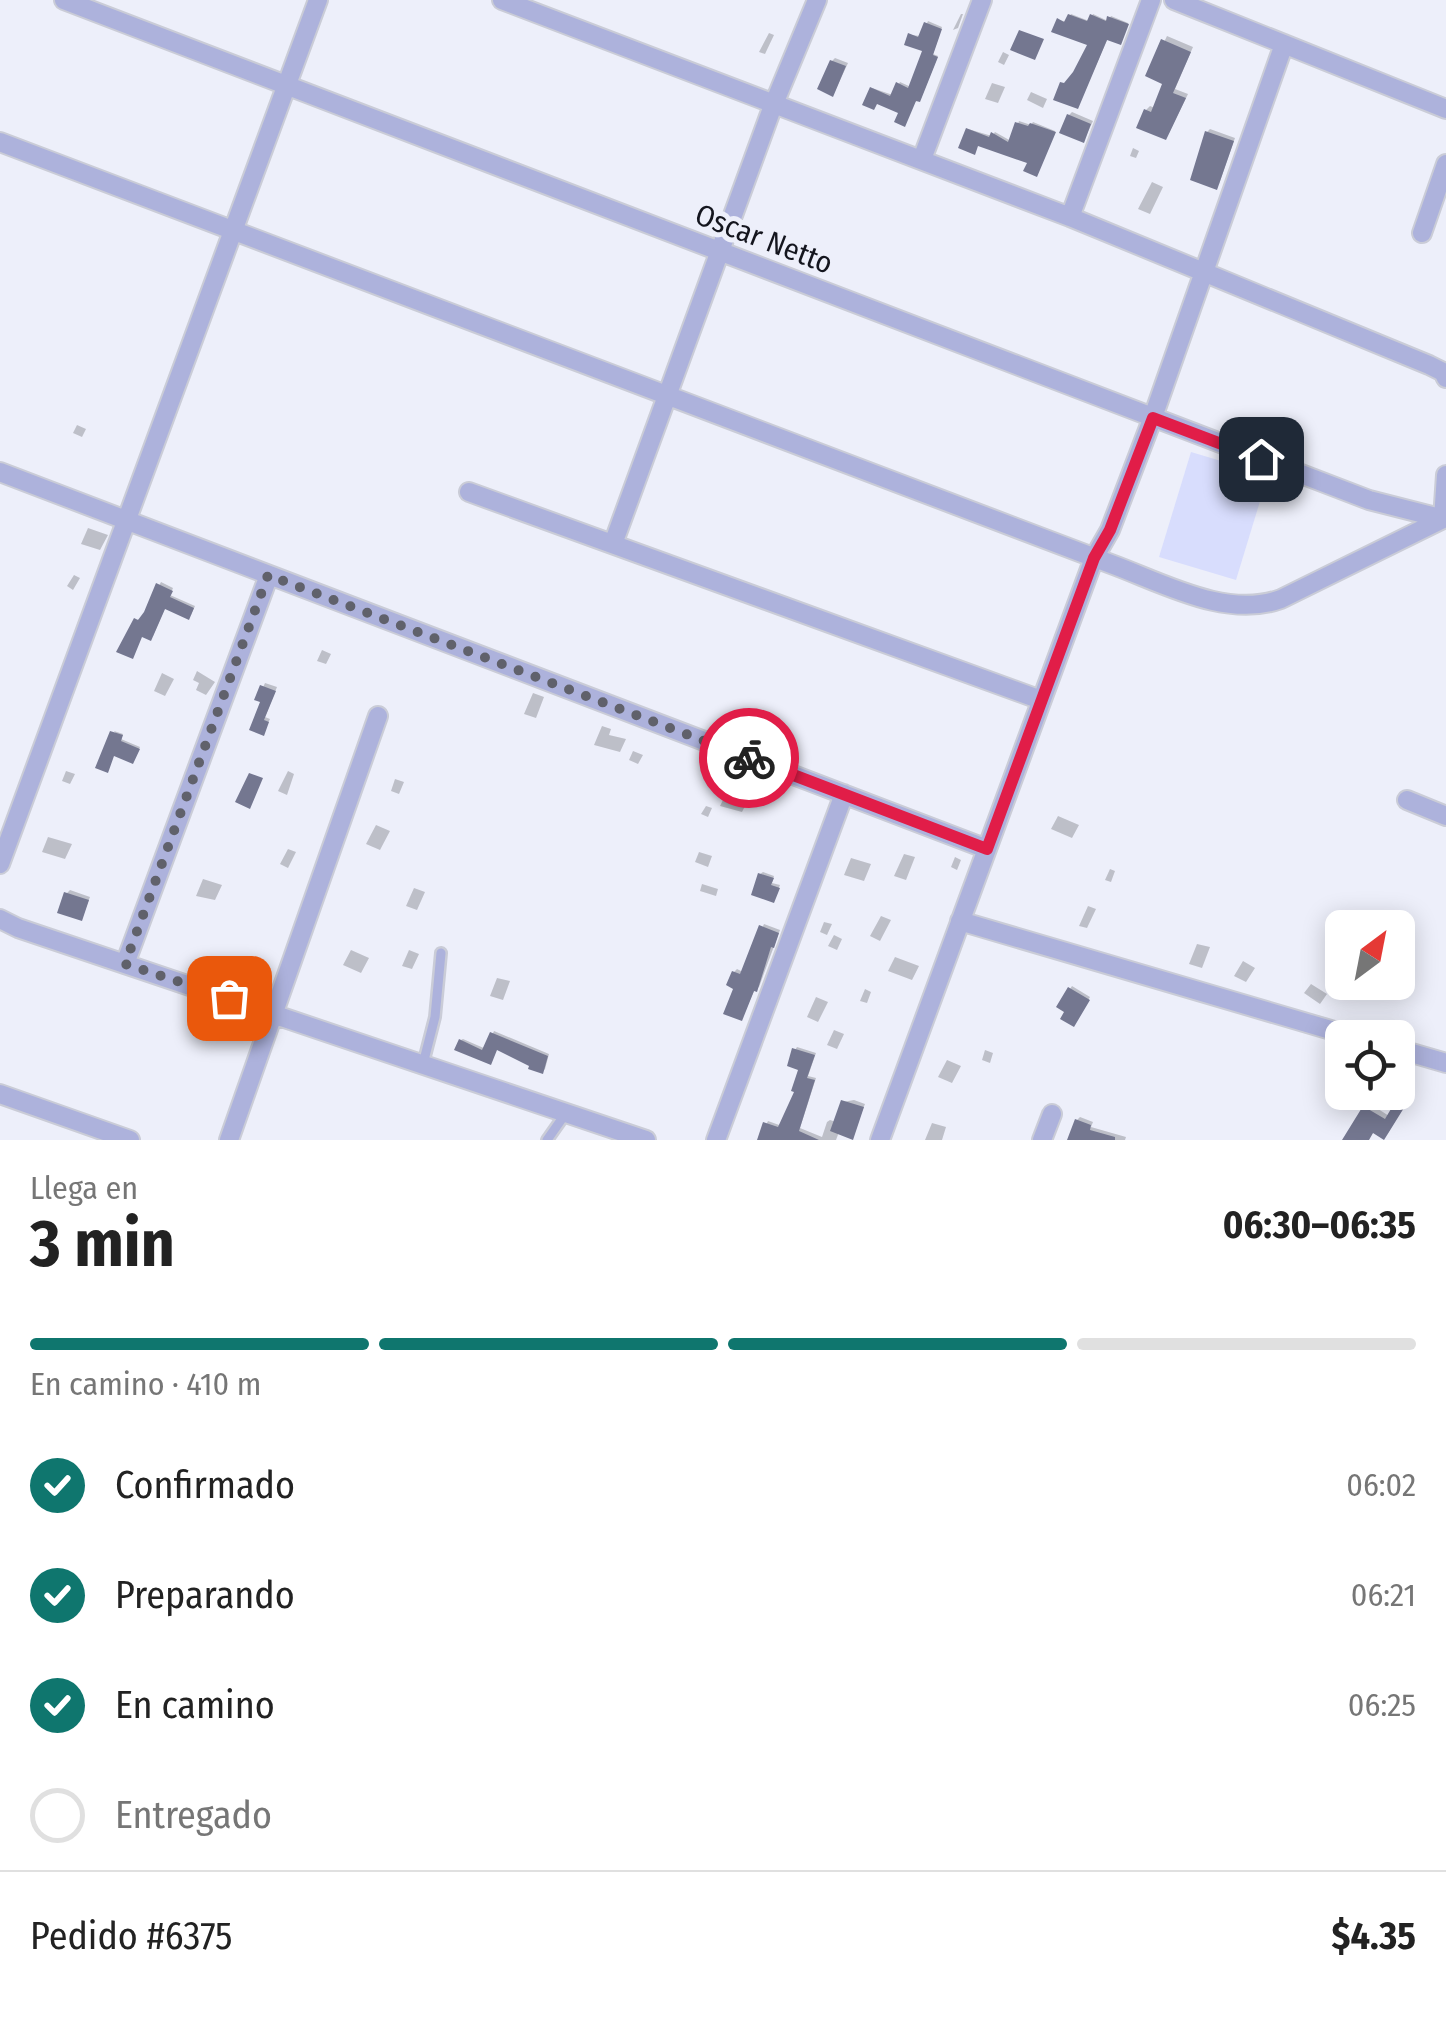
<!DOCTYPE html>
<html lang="es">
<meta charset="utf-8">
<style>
:root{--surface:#fff;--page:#f2f2f2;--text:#222;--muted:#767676;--line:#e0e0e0;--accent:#0f766e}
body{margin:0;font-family:"Fira Sans Condensed",sans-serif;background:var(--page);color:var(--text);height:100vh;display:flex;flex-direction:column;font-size:38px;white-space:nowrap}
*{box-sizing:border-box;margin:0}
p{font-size:32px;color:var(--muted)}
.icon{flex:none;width:55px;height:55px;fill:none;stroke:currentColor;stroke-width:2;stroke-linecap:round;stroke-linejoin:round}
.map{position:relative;height:1140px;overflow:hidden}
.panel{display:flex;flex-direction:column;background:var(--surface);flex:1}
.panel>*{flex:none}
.needle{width:65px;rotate:32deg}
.controls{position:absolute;left:1325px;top:910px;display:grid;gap:20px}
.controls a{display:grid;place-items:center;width:90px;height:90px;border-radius:15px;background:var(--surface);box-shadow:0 5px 25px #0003;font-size:50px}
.pin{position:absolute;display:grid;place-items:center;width:85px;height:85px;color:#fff;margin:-42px;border-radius:20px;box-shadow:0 5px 15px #0006}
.courier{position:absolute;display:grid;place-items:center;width:100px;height:100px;margin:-50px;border:8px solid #e11d48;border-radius:50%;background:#fff;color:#222;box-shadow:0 2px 12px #0007}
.headline em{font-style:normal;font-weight:700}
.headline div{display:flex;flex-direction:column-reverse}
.headline{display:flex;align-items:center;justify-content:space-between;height:170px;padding:0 30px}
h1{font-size:65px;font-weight:700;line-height:75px}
.bar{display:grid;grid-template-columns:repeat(4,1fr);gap:15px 10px;align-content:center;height:120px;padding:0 30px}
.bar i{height:12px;border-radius:8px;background:var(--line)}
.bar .active{background:var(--accent)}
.bar p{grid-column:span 4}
.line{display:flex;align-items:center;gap:25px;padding:0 30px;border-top:2px solid var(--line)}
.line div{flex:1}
ol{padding:0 30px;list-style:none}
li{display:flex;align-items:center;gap:30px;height:110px}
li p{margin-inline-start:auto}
li .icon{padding:10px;border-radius:50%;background:var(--accent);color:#fff;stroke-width:4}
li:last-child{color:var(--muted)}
li i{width:55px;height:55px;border:5px solid var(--line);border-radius:50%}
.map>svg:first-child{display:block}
</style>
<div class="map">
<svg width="1446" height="1140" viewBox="0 0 1446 1140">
<rect width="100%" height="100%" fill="#edeffa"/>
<!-- green -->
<path fill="#d8ddfd" d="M1191,452L1268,475L1236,580L1159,557Z"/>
<!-- shadow -->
<path fill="#0003" d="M961,14H963L958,28L953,30Z
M1071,14L1089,21L1093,14L1108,21L1111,16L1128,23L1121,41L1108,38L1079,104L1062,83H1067L1091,44L1059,20L1067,22Z
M928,21L942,27L933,54L938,56L921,98L901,112L872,88L893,95L900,82L911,87L925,50L910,35L921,36Z
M769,33L774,35L765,54L759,52Z
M1167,36L1193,47L1175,89L1188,94L1169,133L1140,126L1146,110L1150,106L1155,108L1166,83L1148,75Z
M1003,52L1009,55L1004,65L998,62Z
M835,58L848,63L835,91L832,61Z
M992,83L1005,87L998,103L985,99Z
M1031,92L1047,99L1043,108L1027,100Z
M1072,112L1093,121L1084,140L1069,115Z
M1019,121L1031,125L1033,122L1055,131L1038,173L1030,161L968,129L992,136L995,132L1011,141Z
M1210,129L1235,138L1219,184L1207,132Z
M1133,148L1139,151L1136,158L1130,156Z
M1152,182L1163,187L1150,214L1138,209Z
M77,425L86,429L82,437L73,433Z
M88,528L108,535L100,550L81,544Z
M74,575L80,578L73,590L67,586Z
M161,582L173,588L170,595L195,606L191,615L166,606L153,636L136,620L142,619Z
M322,650L331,654L326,664L317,661Z
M197,671L215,682L206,695L196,690L199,683L193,680Z
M162,673L174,679L165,696L154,691Z
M265,683L277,687L265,717L270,719L263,733V700L258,698Z
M533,693L544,697L536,718L524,714Z
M602,726L611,729L609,735L626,739L620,752L594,745Z
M114,731L123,734L121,739L140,747L134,760Z
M633,751L643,755L638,764L629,760Z
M66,771L75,774L70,784L62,781Z
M288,771L294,774L287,795L278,791Z
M395,779L404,782L399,794L391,791Z
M729,788L750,796L742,812L720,806Z
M706,806L712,808L708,817L701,814Z
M1058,816L1079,825L1072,838L1051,829Z
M376,825L390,831L380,850L366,844Z
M48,837L72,844L65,859L42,852Z
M288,849L296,852L288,868L280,864Z
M699,852L712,856L708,867L695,862Z
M904,854L915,857L906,880L894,876Z
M955,857L961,860L957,870L951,867Z
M851,858L871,864L864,881L844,875Z
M1110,869L1115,871L1111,882L1105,880Z
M763,872L774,876L772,883L780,885L774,900L760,874Z
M203,879L222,885L215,900L196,896Z
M702,884L718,889L716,896L700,891Z
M414,888L425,892L417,910L406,906Z
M70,890L90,897L82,918L67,893Z
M1088,906L1096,909L1087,928L1079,926Z
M881,916L891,920L880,941L870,936Z
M824,922L832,924L827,935L820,932Z
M764,924L780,930L759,987L755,989L742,1018L734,972L737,969L743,972Z
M834,935L842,939L837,950L828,946Z
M1197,944L1210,947L1202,968L1189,964Z
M351,950L369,958L361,973L343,965Z
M409,950L419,954L412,969L402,966Z
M895,957L919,966L912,980L888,971Z
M1243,961L1255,968L1246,982L1234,976Z
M497,978L510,981L503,1000L490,996Z
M1311,984L1327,994L1320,1004L1304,993Z
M1072,986L1090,997L1076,1021L1070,989Z
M865,989L871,992L867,1003L860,1001Z
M816,997L828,1002L818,1022L807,1017Z
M834,1030L844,1034L837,1049L827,1045Z
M494,1031L549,1054L545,1069L543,1071L497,1048L492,1060L461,1040L463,1039L486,1049Z
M797,1047L816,1053L808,1076L816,1078L800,1128L822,1137L827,1122L830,1120L836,1122L843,1102L854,1100L865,1104L852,1137L839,1132L836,1140H759L768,1121L782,1126L798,1091L801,1068L795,1050Z
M985,1050L993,1053L990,1063L982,1060Z
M947,1060L961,1066L952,1083L938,1077Z
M1404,1095L1409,1098L1388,1133L1374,1131L1368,1140H1354L1347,1136L1369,1103L1389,1116Z
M1080,1117L1093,1122L1091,1127L1126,1137L1125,1140H1079L1077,1120Z
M932,1123L946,1127L942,1140H925Z"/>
<!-- building -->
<path fill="#747790" d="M1068,14L1087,21L1090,14L1106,21L1107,16L1129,24L1121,45L1107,40L1078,109L1053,100L1060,82L1064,83L1073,72L1087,45L1051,32L1057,18L1064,22Z
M924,22L942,29L933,55L938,57L920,102L916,101L905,127L894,122L898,113L877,104L874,110L862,105L870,87L890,96L896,82L908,88L922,51L904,45L908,33L918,37Z
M1019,30L1044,39L1035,60L1010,50Z
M1161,39L1191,52L1173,93L1186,98L1166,140L1136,128L1144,109L1151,112L1162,84L1145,76Z
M830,60L846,66L833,97L817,89Z
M1067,114L1091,124L1084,143L1059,133Z
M1015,122L1028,126L1030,123L1056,132L1037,177L1023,171L1027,163L978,146L975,155L958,148L966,128L989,137L991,132L1008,142Z
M1205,131L1234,141L1217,190L1190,180Z
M156,583L173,591L170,597L194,608L189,620L165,609L151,641L142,637L133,659L116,652L134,618L138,620L144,612Z
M260,685L276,691L264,720L269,722L264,736L249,730L260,702L254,700Z
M110,731L123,735L121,741L140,749L133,764L114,756L108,773L95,768Z
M249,773L263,778L250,809L235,802Z
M758,873L774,878L771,885L780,888L774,903L751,895Z
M64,892L89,900L82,921L57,913Z
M759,925L779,933L774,948L771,947L757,992L754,991L742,1021L723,1014L733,989L726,985L732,971L740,974Z
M1068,987L1090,1000L1074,1027L1060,1019L1064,1012L1056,1007Z
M490,1032L548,1056L543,1074L528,1069L529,1066L497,1050L491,1065L454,1050L459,1039L482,1050Z
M792,1048L815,1055L807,1078L815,1080L799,1131L819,1140H757L763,1122L778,1127L794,1092L791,1091L798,1070L787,1066Z
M1398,1097L1407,1103L1384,1140L1373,1133L1369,1140H1342L1363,1106L1385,1119Z
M841,1100L864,1107L853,1140L830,1131Z
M1075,1119L1091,1125L1090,1130L1115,1137V1140H1067Z"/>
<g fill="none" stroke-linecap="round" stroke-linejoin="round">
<defs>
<path id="service" d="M423,1064L435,1017L441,953
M547,1140L566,1113"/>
<path id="minor" d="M64,0L1369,500L1444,519
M502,0L1070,217L1429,365L1443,372L1446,378
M1174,0L1446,109
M0,142L1111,564C1163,583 1226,619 1281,599L1443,519L1446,475
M922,159L982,0
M1070,217L1151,0
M1422,233L1446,164
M0,472L987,849
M469,492L1041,700
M613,544L771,111L817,0
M1407,800L1446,816
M0,864L318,0
M0,919L18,928L646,1140
M960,921L1358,1038
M125,964L269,575
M1398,1049L1446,1063
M0,1094L130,1140
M229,1140L378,716
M716,1140L844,794
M880,1140L1094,558L1110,530L1153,417L1284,44
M1042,1140L1052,1114"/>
</defs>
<!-- service casing -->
<use href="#service" stroke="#caccd7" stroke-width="14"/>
<!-- minor casing -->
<use href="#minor" stroke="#caccd7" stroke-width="22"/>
<!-- service -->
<use href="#service" stroke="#adb2dc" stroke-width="9"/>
<!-- minor -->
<use href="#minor" stroke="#adb2dc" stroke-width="18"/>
</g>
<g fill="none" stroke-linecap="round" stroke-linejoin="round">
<!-- done -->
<path stroke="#60616b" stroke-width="10" stroke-dasharray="0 18" d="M229,998L125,964L268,575L749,758"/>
<!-- route -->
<path stroke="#e11d48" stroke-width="12" d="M749,758L987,849L1094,558L1110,530L1153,418L1261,459"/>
</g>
<g text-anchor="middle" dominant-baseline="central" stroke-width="10" stroke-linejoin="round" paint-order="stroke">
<!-- street labels -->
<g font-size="30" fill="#14151e" stroke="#edeffa">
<text transform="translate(764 239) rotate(21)">Oscar Netto</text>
</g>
</g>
</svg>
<div class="controls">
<a><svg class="needle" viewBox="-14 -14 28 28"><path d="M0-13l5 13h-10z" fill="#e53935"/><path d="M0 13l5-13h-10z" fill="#767676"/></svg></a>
<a><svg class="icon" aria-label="locate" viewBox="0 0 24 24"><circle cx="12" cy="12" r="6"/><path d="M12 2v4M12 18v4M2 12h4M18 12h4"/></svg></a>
</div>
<div class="pin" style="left:229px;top:998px;background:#ea580c"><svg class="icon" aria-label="bag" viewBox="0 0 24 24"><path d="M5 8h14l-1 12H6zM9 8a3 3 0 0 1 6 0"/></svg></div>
<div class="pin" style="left:1261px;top:459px;background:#1f2937"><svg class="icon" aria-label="home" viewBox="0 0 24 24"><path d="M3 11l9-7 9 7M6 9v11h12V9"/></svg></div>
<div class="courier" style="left:749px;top:758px"><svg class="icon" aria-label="bike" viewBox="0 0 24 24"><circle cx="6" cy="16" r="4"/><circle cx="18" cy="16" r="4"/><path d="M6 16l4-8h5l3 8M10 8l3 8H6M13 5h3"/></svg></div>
</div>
<section class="panel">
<div class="headline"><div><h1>3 min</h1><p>Llega en</p></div><em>06:30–06:35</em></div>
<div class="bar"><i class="active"></i><i class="active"></i><i class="active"></i><i></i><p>En camino · 410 m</p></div>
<ol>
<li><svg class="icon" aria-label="check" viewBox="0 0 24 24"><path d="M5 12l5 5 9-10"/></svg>Confirmado<p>06:02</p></li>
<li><svg class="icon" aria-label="check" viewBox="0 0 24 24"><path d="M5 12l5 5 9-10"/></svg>Preparando<p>06:21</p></li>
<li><svg class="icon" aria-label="check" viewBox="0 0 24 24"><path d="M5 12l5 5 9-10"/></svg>En camino<p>06:25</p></li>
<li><i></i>Entregado</li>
</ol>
<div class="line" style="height:130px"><div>Pedido #6375</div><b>$4.35</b></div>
</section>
